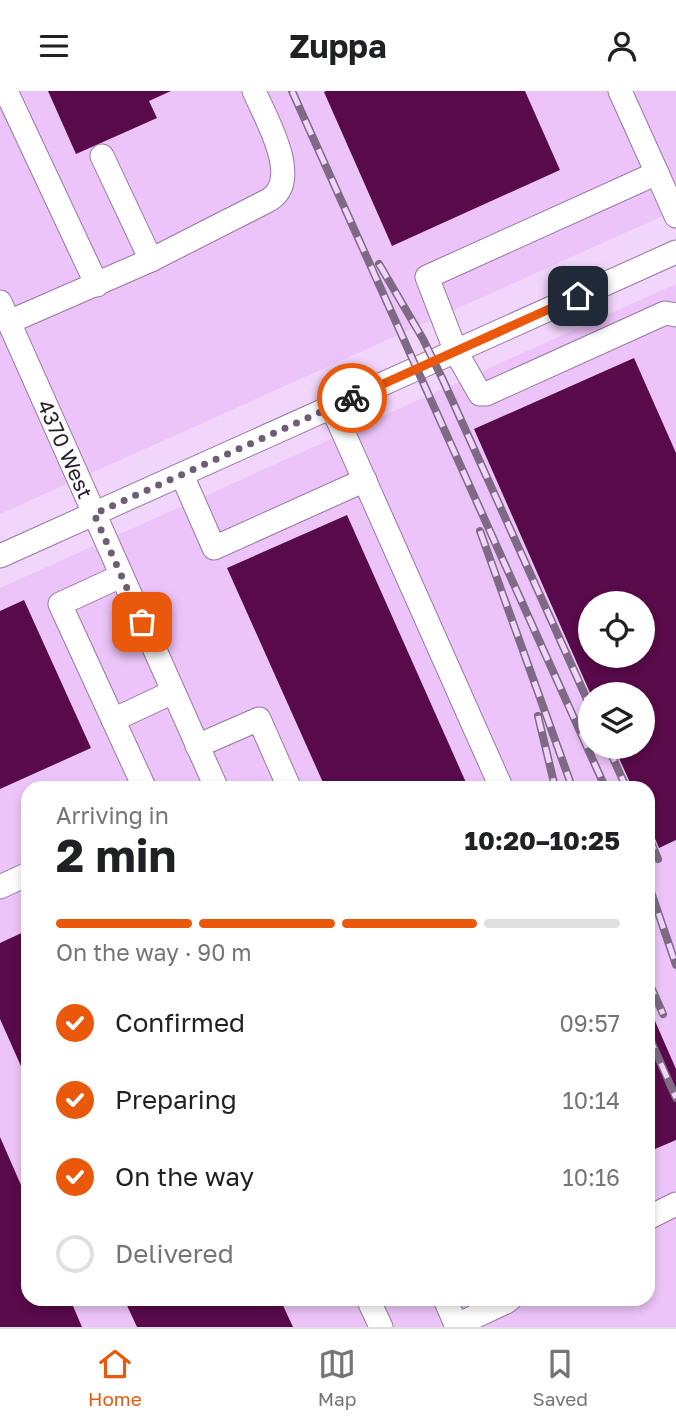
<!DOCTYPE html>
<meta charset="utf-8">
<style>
:root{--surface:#fff;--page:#f2f2f2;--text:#202124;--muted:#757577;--line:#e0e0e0;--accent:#ea580c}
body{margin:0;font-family:"Golos Text",sans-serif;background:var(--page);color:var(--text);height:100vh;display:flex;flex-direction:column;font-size:26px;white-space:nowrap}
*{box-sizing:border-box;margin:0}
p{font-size:23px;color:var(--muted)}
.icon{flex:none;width:38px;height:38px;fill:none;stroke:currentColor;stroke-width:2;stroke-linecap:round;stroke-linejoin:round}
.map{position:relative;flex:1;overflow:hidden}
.panel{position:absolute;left:21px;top:690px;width:634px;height:525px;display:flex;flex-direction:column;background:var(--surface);border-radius:21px;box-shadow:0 4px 10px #0003}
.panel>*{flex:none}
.tools{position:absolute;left:578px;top:500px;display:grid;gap:14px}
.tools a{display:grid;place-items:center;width:77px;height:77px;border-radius:50%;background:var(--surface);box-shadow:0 4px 10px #0003;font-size:35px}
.pin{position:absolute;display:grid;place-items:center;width:60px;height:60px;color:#fff;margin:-30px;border-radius:14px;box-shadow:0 4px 10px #0006}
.courier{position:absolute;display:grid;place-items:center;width:70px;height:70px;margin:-35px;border:5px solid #ea580c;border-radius:50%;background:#fff;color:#222;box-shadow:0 2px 9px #0007}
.headline em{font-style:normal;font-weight:700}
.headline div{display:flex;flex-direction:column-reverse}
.headline{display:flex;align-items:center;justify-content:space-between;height:119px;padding:0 35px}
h1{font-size:46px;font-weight:700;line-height:52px}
.bar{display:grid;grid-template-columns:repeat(4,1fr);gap:10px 7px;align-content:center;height:84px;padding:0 35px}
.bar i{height:9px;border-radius:5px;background:var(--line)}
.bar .selected{background:var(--accent)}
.bar p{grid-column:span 4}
ol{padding:0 35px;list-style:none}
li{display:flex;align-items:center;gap:21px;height:77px}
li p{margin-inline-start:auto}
li .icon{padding:7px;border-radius:50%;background:var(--accent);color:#fff;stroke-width:4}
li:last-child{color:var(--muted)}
li i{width:38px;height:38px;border:4px solid var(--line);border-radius:50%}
header{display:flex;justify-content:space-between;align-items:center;height:91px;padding:0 35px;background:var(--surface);font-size:32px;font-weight:700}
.tab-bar{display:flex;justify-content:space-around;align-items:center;height:98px;border-top:2px solid var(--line);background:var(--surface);font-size:19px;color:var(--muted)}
.tab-bar a{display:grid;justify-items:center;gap:4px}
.tab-bar .selected{color:var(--accent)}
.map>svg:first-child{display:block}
</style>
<header><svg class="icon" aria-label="menu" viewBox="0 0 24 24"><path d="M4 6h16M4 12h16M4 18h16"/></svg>Zuppa<svg class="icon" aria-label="person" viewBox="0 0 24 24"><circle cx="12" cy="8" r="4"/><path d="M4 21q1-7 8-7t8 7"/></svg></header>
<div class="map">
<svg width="676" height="1236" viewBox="0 0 676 1236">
<rect width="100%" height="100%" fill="#f2d5fb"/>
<!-- built -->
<path fill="#ecc4f9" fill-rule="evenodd" d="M0,0H676V119L0,423Z
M676,193V1236H0V497ZM590,513H642V565H590ZM590,604H642V656H590ZM28,696H648V1208H28Z"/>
<!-- building -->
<path fill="#590a4a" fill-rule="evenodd" d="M48,0H171L149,10L157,27L76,63Z
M326,0H525L560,79L392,155L324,1Z
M634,267L676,362V749L659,757L648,731V696H632L614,656H642V604H591L474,338ZM590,513H642V565H590Z
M347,424L468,696H325L227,477Z
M24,509L91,657L0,698V520Z
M28,839V991L0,928V852Z
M648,914L676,978V1049L648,1061Z
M0,1046L28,1110V1208H70L82,1236H0Z
M124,1208H280L293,1236H137Z"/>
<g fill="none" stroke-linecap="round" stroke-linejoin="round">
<defs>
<g id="minor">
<path d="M6,0L97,194"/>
<path d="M620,0L657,82"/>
<path d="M676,125L657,82L427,186L456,261L480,303H486L665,222L676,224"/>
<path d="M151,169L269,109C303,89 265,26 254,0"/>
<path id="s1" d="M0,211L216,696"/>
<path d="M9,231L151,169L102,65"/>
<path d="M332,316L501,696"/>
<path d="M182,384L214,457L365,389"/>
<path d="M0,465L676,161"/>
<path d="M121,485L60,513L144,696"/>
<path d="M113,629L173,601"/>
<path d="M197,655L259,628L289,696"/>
<path d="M0,796L28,783"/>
<path d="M648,1127L676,1113"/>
<path d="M368,1208L381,1236"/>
<path d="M445,1208L457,1236"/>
<path d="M457,1234L506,1211L510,1208"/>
</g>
</defs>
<!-- minor casing -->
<use href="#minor" stroke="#9777a2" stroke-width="25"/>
<!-- minor -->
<use href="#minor" stroke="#fff" stroke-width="23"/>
<defs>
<path id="rail" d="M292,0L605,696
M379,173L423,248L443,289L590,615
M480,440L572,696
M538,625L555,696
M608,656L626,696
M648,744L658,768
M648,792L676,874
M648,889L663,923
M648,943L676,1007"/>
</defs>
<!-- rail casing -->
<use href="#rail" stroke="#7e6a85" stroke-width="8"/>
<!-- rail -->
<use href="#rail" stroke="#f2d5fb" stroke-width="5" stroke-dasharray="16" stroke-linecap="butt"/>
</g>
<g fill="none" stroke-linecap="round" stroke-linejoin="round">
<!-- done -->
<path stroke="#6f5c75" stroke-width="7" stroke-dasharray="0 12.6" d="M142,531L94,423L352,307"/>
<!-- route -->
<path stroke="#ea580c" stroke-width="9" d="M352,307L578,205"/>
</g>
<g text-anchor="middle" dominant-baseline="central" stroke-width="7" stroke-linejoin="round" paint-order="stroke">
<!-- street labels -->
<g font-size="21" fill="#281b2d" stroke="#f2d5fb">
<text stroke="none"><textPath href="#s1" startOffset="161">4370 West</textPath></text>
</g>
</g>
</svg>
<div class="tools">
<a><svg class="icon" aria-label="locate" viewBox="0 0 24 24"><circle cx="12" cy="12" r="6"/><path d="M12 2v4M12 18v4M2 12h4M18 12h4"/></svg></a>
<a><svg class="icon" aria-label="layers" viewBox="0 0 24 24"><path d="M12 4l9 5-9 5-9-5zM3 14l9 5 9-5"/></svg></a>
</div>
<div class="pin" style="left:142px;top:531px;background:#ea580c"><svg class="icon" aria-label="bag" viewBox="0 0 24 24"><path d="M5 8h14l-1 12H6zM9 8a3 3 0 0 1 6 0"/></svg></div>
<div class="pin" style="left:578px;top:205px;background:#1f2937"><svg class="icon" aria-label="home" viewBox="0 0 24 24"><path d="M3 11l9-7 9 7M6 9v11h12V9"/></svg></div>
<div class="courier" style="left:352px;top:307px"><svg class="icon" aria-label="bike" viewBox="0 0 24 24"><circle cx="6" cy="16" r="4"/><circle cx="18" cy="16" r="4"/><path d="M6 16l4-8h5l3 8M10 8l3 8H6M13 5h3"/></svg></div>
<section class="panel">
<div class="headline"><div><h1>2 min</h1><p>Arriving in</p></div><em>10:20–10:25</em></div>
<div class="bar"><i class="selected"></i><i class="selected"></i><i class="selected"></i><i></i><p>On the way · 90 m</p></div>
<ol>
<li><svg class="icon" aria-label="check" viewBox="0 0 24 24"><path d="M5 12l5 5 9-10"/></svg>Confirmed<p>09:57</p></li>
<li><svg class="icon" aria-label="check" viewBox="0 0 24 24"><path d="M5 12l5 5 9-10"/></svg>Preparing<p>10:14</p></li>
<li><svg class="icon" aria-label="check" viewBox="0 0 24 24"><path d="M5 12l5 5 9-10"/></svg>On the way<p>10:16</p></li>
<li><i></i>Delivered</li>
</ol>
</section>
</div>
<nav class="tab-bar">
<a class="selected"><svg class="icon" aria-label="home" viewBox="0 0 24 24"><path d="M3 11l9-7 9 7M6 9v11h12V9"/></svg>Home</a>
<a><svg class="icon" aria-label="map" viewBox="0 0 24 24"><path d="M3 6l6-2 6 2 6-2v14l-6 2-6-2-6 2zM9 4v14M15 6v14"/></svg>Map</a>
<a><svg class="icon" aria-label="saved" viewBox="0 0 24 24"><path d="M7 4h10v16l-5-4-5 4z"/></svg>Saved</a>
</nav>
